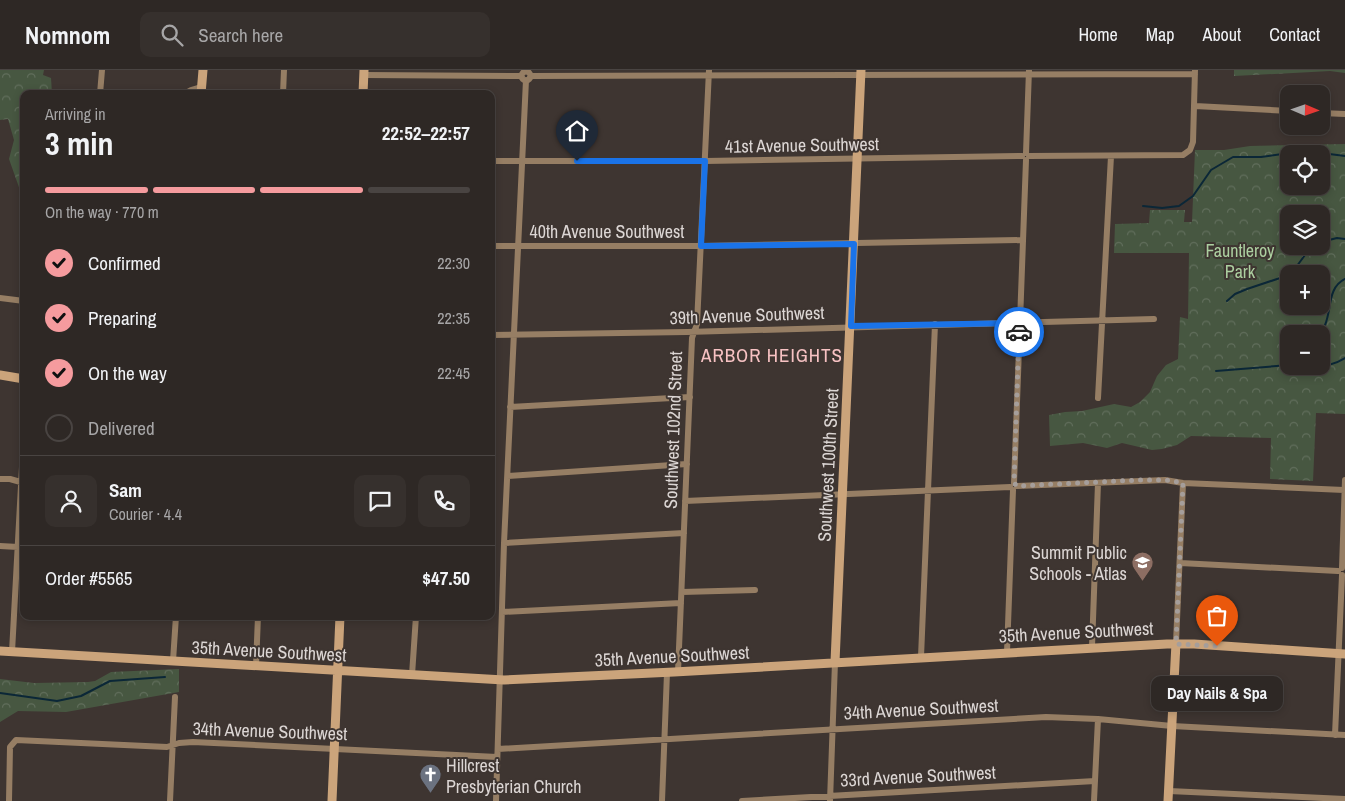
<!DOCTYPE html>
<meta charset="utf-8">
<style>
:root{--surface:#2e2825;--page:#36302d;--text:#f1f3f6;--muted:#a7a6a7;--line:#494442;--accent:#f59b9e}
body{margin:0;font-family:"Archivo Narrow",sans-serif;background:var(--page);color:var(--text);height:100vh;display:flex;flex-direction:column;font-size:19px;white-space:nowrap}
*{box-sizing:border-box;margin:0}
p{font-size:16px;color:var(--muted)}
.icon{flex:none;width:28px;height:28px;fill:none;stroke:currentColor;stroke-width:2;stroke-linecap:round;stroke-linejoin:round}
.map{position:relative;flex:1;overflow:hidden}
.drawer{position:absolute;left:20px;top:20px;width:475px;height:530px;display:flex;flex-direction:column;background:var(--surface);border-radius:10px;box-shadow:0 2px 8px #0003,0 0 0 1px var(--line)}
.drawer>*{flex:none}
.needle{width:32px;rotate:92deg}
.buttons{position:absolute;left:1280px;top:15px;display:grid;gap:10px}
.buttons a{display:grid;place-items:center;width:50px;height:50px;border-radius:10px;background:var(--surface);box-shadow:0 2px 8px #0003,0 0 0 1px var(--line);font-size:25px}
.pin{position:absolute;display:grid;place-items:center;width:42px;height:42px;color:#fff;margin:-51px -21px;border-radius:50% 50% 50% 0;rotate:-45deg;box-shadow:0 0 5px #0007}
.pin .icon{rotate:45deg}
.courier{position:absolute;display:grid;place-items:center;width:50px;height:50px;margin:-25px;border:4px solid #1a73e8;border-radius:50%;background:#fff;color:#222;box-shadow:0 1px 6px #0007}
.bubble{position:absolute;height:35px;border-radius:10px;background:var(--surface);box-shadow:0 2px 8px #0003,0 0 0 1px var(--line);font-size:16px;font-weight:800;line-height:35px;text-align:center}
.summary em{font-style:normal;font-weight:800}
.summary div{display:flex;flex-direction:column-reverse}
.summary{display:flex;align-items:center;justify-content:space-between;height:85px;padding:0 25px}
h1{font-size:32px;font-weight:800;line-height:38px}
.bar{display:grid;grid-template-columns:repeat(4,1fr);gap:8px 5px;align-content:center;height:60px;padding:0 25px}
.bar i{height:6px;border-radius:4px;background:var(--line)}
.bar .current{background:var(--accent)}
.bar p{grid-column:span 4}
.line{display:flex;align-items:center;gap:12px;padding:0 25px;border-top:1px solid var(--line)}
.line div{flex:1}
.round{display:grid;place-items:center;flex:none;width:52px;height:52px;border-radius:10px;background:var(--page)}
ol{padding:0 25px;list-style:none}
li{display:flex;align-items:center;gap:15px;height:55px}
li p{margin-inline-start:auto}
li .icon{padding:5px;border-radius:50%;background:var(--accent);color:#111;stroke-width:4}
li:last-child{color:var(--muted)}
li i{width:28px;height:28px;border:2px solid var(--line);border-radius:50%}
header{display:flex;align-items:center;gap:30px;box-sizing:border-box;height:70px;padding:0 25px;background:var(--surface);border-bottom:1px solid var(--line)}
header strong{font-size:24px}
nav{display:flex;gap:28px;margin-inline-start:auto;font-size:18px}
.search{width:350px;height:45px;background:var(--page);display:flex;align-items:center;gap:12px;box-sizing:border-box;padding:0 18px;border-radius:10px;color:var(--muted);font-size:19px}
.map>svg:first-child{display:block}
</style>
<header>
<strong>Nomnom</strong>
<div class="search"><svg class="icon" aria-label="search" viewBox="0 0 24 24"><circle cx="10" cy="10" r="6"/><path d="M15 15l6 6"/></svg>Search here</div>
<nav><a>Home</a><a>Map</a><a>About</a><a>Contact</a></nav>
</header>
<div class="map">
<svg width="1345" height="731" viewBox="0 0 1345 731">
<defs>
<pattern id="forest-crowns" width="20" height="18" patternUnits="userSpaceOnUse" patternTransform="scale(1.25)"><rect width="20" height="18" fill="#475741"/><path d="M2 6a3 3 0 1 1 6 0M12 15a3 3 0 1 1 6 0" fill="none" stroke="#616e5c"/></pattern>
</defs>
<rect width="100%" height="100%" fill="#3e3531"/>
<!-- forest -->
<path fill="url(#forest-crowns)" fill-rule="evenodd" d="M0,0H44L43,5L51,8L52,24H24V127L21,123L9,89L14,70L8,49L0,50Z
M1234,0H1345V3L1330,1L1234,6Z
M1345,74V344L1316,343L1313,411L1270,409L1271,368L1191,366L1177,375L1162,379L1152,380L1122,373L1107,378L1083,373L1050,376L1049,345L1065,342L1082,341L1114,334L1131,337L1140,332L1150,322L1157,306L1166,295L1178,289L1180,247L1188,249L1189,183H1114L1115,154L1149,153L1150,140H1185L1184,152H1192L1195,80H1224L1250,76ZM1289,84H1321V116H1289ZM1289,144H1321V176H1289ZM1289,204H1321V236H1289ZM1289,264H1321V296H1289Z
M179,599V622L66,642L18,641L0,652V609L34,613L88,612L95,611L111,602Z"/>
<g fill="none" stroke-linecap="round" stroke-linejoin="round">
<!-- stream -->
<path stroke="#0b2737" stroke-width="2" d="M1143,136L1162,138L1179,136L1193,126L1211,100L1233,87H1261L1296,82H1314L1345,86
M1321,172L1337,168L1345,169
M1291,204L1305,185L1314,176
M1227,231L1235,224L1247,219L1289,205
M1325,255C1332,239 1327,218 1345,209
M1297,296C1313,298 1331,297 1345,288
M1216,301L1289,295
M0,623L57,631L81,626L110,611L165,607"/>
<!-- street -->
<path stroke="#967e64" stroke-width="6" d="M521.5 6a4.5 4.5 0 1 1 9 0a4.5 4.5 0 1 1-9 0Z
M364,5L522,6
M530,6L1195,4
M100,24L102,0
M184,24L191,20L201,17
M283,24L284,0
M1195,36L1289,41
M1321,43L1345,44
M1026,83L1029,0
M1029,86L1183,85L1190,80L1193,72L1195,0
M491,91H705L1022,86
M491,176H701L1023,170
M0,228L24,231
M491,265L687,262L1154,249
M1098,328L1111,86
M510,337L690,327
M508,406L687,394
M0,409H10L24,413
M1014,413L1026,90
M1017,416L1165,410L1183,413L1344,420
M685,431L1010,417
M504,473L684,463
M0,476L18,477
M1180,493L1338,501
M1342,498L1345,410
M682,522L755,520
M502,542L681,533
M1176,573L1183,413
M1092,577L1098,413
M12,582L24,360
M1007,582L1013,420
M921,587L935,254
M173,591L176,546
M256,596L258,546
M678,602L692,268L697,254L709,0
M412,605L416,546
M1335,665L1342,505
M498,679L1046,647L1098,649L1172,656L1345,665
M1169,721L1345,729
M9,731L10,677L16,670L167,677L179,673L193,672L497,687
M170,731L175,627
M496,731L504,473L526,10
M662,731L667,603
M742,731L1095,711
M830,731L835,592
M1094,731L1098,649"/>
<!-- secondary -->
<path stroke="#cba47b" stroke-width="9" d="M201,24L203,0
M363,24L364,0
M0,305L24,309
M0,581L504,610L674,602L1167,574H1194L1345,584
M835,592L861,0
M332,731L340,546
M1168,731L1176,573"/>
</g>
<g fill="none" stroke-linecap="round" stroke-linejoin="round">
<!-- done -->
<path stroke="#a59e9b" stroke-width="5" stroke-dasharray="0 9" d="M1019,262L1014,413L1017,416L1140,410H1166L1183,413L1176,574L1217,576"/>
<!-- route -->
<path stroke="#1a73e8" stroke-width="6" d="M577,91H705L701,176L854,174L851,256L1020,253L1019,262"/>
</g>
<!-- icons -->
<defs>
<symbol id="school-pin" viewBox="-11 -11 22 30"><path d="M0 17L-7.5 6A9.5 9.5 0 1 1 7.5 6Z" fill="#8d6e63" stroke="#3e3531"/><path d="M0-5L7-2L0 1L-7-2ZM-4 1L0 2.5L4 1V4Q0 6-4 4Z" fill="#fff"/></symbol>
<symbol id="church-pin" viewBox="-11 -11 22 30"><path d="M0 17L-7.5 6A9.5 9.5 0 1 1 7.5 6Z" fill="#6b7280" stroke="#3e3531"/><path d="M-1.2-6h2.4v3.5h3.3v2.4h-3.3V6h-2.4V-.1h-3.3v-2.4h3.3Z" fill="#fff"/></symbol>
</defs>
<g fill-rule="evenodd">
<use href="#school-pin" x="1130" y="480" width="25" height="34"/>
<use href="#church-pin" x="418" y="692" width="25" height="34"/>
</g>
<g text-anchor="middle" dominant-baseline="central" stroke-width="4" stroke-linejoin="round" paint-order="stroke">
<!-- street labels -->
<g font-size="18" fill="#dcd6d4" stroke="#3e3531">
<text transform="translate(802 75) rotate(-1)">41st Avenue Southwest</text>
<text x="607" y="161">40th Avenue Southwest</text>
<text transform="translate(747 245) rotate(-2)">39th Avenue Southwest</text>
<text transform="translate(673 360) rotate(-88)">Southwest 102nd Street</text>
<text transform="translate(828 395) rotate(-87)">Southwest 100th Street</text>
<text transform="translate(1076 562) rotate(-3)">35th Avenue Southwest</text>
<text transform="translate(269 581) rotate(3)">35th Avenue Southwest</text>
<text transform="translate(672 586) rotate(-3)">35th Avenue Southwest</text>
<text transform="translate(921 639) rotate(-3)">34th Avenue Southwest</text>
<text transform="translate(270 661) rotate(2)">34th Avenue Southwest</text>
<text transform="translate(918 706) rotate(-3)">33rd Avenue Southwest</text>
</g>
<!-- park labels -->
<g font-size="18" fill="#accfa0" stroke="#3e3531">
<text x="1240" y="180">Fauntleroy<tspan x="1240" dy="21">Park</tspan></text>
</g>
<!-- poi labels -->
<g font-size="18" fill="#dcd6d4" stroke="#3e3531" text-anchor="end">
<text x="1127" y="482">Summit Public<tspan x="1127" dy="21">Schools - Atlas</tspan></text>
<text x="446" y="695" text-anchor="start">Hillcrest<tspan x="446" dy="21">Presbyterian Church</tspan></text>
</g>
<!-- neighbourhood labels -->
<g font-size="19" letter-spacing="1" fill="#f7c2c3" stroke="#3e3531">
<text x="772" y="285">ARBOR HEIGHTS</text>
</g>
</g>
</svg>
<div class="buttons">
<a><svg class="needle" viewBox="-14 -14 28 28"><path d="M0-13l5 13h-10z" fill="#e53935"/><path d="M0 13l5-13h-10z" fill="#a7a6a7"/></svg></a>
<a><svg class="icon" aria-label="locate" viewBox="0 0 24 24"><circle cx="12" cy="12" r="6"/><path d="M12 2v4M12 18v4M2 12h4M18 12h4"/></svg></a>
<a><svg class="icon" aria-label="layers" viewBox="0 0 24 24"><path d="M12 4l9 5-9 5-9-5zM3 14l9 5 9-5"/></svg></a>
<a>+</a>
<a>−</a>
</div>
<div class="pin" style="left:1217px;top:576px;background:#ea580c"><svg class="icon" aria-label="bag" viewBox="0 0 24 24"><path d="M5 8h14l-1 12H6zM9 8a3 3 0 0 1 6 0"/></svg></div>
<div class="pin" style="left:577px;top:91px;background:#1f2937"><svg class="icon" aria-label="home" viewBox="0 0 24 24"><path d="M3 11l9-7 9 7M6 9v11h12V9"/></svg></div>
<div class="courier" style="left:1019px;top:262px"><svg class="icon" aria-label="car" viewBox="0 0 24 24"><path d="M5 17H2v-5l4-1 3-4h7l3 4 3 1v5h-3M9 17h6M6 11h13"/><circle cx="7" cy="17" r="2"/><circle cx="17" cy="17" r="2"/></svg></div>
<div class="bubble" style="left:1151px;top:606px;width:132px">Day Nails &amp; Spa</div>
<section class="drawer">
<div class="summary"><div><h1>3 min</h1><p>Arriving in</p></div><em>22:52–22:57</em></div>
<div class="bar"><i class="current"></i><i class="current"></i><i class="current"></i><i></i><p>On the way · 770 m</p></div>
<ol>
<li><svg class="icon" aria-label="check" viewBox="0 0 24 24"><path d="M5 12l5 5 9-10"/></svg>Confirmed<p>22:30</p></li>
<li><svg class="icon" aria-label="check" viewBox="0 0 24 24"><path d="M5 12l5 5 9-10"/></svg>Preparing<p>22:35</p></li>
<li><svg class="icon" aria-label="check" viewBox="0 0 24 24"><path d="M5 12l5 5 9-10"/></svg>On the way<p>22:45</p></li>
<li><i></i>Delivered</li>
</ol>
<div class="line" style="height:90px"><a class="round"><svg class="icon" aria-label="person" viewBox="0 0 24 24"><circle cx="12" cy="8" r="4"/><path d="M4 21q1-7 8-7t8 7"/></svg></a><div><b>Sam</b><p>Courier · 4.4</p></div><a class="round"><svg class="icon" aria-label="chat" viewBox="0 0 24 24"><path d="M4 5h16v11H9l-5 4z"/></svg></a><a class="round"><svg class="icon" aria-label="phone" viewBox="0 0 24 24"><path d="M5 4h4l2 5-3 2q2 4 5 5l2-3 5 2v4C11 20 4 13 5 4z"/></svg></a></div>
<div class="line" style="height:65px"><div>Order #5565</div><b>$47.50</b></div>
</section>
</div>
